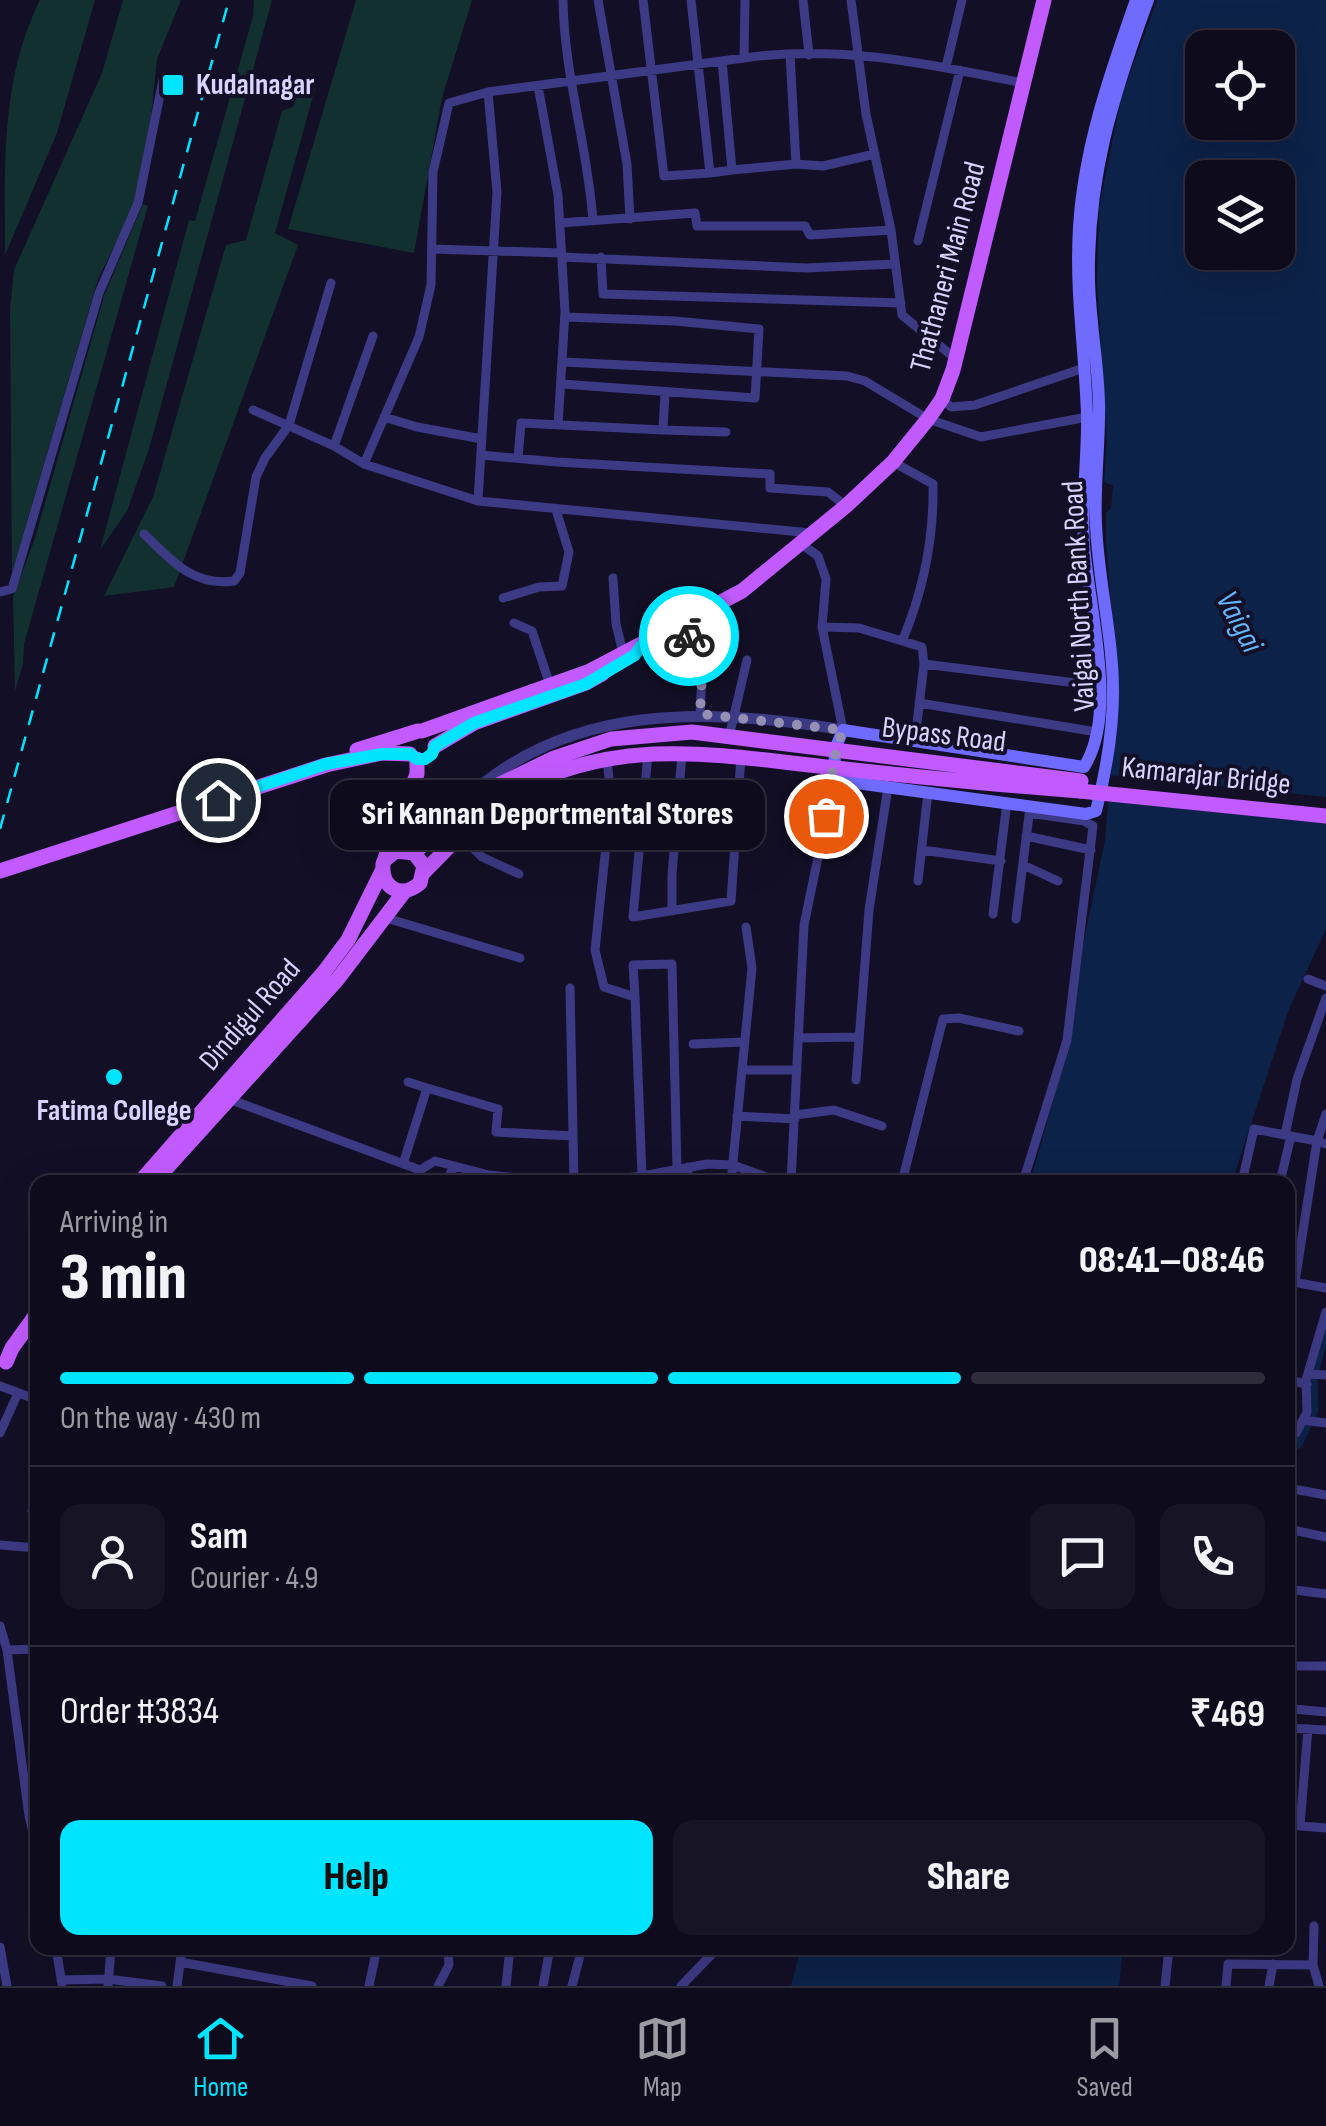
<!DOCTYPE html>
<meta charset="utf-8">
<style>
:root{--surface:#0e0b1c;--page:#171425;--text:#f1f3f6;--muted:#9b9ba3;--line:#2e2b3b;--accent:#00e5ff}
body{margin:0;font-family:"Sofia Sans Condensed",sans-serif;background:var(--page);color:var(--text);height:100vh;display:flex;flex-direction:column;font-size:38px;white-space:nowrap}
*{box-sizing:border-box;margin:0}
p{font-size:32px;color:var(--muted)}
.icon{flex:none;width:55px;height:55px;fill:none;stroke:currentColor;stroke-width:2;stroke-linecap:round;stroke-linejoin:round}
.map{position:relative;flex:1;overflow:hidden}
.drawer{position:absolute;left:30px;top:1175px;width:1265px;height:780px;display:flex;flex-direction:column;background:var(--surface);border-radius:20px;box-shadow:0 10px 40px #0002,0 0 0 2px var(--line)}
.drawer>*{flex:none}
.fabs{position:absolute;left:1185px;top:30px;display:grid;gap:20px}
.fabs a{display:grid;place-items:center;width:110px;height:110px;border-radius:20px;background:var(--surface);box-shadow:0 10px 40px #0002,0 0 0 2px var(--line);font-size:50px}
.pin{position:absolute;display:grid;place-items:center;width:85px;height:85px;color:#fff;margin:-42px;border:5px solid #fff;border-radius:50%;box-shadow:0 2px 10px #0007}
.courier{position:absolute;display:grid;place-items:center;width:100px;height:100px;margin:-50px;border:8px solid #00e5ff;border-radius:50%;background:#fff;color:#222;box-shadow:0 2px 12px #0007}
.bubble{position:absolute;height:70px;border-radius:20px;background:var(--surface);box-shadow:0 10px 40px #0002,0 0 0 2px var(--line);font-size:32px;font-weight:800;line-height:70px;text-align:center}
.head em{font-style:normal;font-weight:800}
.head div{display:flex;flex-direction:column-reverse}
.head{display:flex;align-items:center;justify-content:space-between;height:170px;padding:0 30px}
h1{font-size:65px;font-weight:800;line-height:75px}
.bar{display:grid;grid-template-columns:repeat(4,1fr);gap:15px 10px;align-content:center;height:120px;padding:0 30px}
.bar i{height:12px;border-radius:8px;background:var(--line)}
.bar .active{background:var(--accent)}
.bar p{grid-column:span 4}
.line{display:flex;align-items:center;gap:25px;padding:0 30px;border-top:2px solid var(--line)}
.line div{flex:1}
.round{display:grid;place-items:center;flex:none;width:105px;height:105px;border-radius:20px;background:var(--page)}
.primary-button{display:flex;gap:20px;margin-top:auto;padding:20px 30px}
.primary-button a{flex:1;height:115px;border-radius:20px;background:var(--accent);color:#111;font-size:40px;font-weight:800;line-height:115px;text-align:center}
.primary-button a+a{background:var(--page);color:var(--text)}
.tab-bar{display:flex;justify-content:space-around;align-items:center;height:140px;border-top:2px solid var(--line);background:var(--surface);font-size:28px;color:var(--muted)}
.tab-bar a{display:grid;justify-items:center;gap:5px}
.tab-bar .active{color:var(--accent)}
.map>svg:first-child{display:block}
</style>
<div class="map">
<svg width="1326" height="1986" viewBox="0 0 1326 1986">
<rect width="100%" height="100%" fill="#130f26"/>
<!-- green -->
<path fill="#12302f" d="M40,0H95L57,133L5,255C5,167 0,80 40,0Z
M123,0H181L157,59L149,137L133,208L98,279L12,573L10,308L14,270L102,73Z
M254,0H272L149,449L127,511L100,550L189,220L195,221L253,16Z
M356,0H472L442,98L414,253L288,229Z
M301,86L315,89L275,233L298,245L174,587L104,596L153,497L226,245L246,240L282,111L293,107Z
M143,204L148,206L24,644L23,664L15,691L13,597L35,538L104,296Z"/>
<!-- water -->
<path fill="#0c2248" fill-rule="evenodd" d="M1157,0H1326V929L1289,1009L1232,1182H1030L1071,1038L1075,983L1105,840L1118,691L1106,544V513L1111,508L1113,486L1104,482L1107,442L1097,283L1099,208L1121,98ZM1202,48H1278V122H1202ZM1202,178H1278V252H1202Z
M801,1948H1123L1119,1986H791Z"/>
<!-- pier -->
<path fill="#130f26" d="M1108,775L1326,797V823L1104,801Z"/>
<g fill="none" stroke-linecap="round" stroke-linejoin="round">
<!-- canal -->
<path stroke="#0c2248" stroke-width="9" d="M1288,1450L1298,1444L1314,1410L1313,1378L1326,1327"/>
<!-- minor -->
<path stroke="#3d3a85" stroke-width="9" d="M563,0C564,75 588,147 593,221
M598,0L627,164L630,219
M643,0L664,176L710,173
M691,0L710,173L732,170
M803,0L809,55
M851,0L866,114L891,230
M790,54L796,164L823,166L875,154
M744,58C839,44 931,64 1023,83
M722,61L732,170L796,164
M946,67L962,0
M538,86L558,195L565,312L558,425
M560,223L695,213L697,226H805L810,235L891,230L902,315L956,359
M918,241L960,70
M432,249L562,253
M562,257L806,268L895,264
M601,257L603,294L901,303
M563,362L847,376L865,381L928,419L981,437L1087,417
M562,384L755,398L759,329L675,321L565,317
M942,399L951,407L975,405L1084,368
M253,410L334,446L364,464L478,501L811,533
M384,417L417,427L482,439
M663,430L726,432
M334,446L373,336
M481,455L557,462L770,474V488L828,492L846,506
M518,458L521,423L663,430L665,393
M893,462L933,484C934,537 923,591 903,639
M364,464L419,337L431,285L433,172L449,103L488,92L744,58L745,0
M478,501L497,192L488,92
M144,534C171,560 193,587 234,581L240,573L256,477L265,458L289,425L331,283
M800,543L818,556L826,579L822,627L843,730
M613,578L616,624L625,661
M0,592L12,589L99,293L138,203L163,80
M503,598L539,587L562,586L569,552L556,510
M514,623L532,631L550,685
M680,623L703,656L700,714
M822,627L859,628L922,647L924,664L915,740
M924,664L1100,686
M919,703L1097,732
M729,737L747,660
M648,754L633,917L731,901L741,757
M461,836L482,857L519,874
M1026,836L1091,850
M922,850L1001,861
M1023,865L1058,881
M918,881L928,792
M672,911V875L682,754
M993,914L1007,802
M386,918L520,958
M1016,919L1030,807
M1308,979L1326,986
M570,988L574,1182
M635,997L633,965L672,964L677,1169
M798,1038L857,1037
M693,1044L745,1042
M742,1070H797
M856,1080L869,910L888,787
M427,1088L498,1109L496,1132L573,1136
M226,1098L420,1170L435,1161L489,1175L525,1179
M1326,1114L1317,1141L1326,1144
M795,1115L834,1110L882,1126
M737,1116L795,1119
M403,1164L427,1088L408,1082
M642,1176L707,1164L733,1165L780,1182
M792,1178L813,1182
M445,1182L455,1166
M525,1182V1179L578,1182
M592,1182L642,1176L635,997L604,987L595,950L611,798L607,759
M687,1182L688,1167
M731,1182L752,968L746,927
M791,1182L804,925L834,780
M902,1182L943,1019L959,1018L1019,1031
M1023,1182L1067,1040L1093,826L1084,821L1029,813
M1242,1182L1254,1129L1285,1135
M1280,1182L1291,1136
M1288,1281L1326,1288
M1295,1282L1317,1141L1285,1135L1297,1079L1326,998
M1288,1313H1290
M1308,1374L1326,1375
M1288,1380L1307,1384
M0,1386L38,1400
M1303,1420L1326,1423
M0,1433L18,1393
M1288,1438L1296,1433L1307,1412L1306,1380L1326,1312
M1288,1488L1326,1495
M32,1511L38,1491
M1288,1529L1326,1537
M0,1545L38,1548
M1288,1589L1326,1594
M0,1626L7,1650L29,1816L38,1852
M7,1650L38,1649
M1288,1666H1326
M1294,1709L1326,1712
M1288,1728L1326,1730
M1288,1825L1326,1828
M1300,1826L1308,1729
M0,1947L7,1986
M56,1948L62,1984
M180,1962L312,1986
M1313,1965L1319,1986
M61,1980L108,1979L162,1986
M108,1986L111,1948
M177,1986L182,1948
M369,1986L377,1948
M438,1986L449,1965L448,1948
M506,1986L510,1948
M543,1986L550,1948
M572,1986L582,1948
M681,1986L713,1953V1948
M1165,1986L1169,1948
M1226,1986L1228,1964L1313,1965L1314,1926
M1269,1986L1273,1964"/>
<!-- tertiary -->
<path stroke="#3d3a85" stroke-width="11" d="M461,803C565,702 709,707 843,730"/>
<!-- secondary -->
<path stroke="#6f6bff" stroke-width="12" d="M1136,0C1110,74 1084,147 1079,227C1075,292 1085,351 1087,415C1088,458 1081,501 1084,544C1088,606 1119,712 1084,767L843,730L835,749L834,780L1086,814L1096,811C1106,772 1113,732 1113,691C1113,636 1098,580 1096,524C1094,484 1100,443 1099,403C1098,362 1090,322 1089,281C1087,178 1113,95 1148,0"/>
<!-- primary -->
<path stroke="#c25bff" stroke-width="15" d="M422,731L590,671L742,591L846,506L893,462L928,419L942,399L953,370L1044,0
M435,746L474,723L586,683L602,674
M357,750L418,731
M414,853L469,803L496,786L554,758L611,739L692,732L1081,781
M386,859L396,851L414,853L424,866L420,883C402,899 381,889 383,864L417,774V759
M0,871L326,765L382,753L410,754
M424,872C453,844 480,810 515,791C622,734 723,756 836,768C918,777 999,785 1080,791
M140,1182L324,972L348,940L382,871
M154,1182L337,980L404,892
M6,1362L12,1348L38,1312"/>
<!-- rail -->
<path stroke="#00e5ff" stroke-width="2.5" stroke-dasharray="15 12" stroke-linecap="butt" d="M0,829L229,0"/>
<!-- primary-bridge -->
<path stroke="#c25bff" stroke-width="15" d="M1080,791L1326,816"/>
</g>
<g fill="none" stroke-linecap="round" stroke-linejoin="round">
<!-- done -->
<path stroke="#948fb3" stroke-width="10" stroke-dasharray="0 18" d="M689,636L703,656L700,714L843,730C831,758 832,787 826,816"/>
<!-- route -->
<path stroke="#00e5ff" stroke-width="12" d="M218,800L326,764L382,754H410L417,759H425L432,754L435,746L474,723L586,684L635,655L641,646L680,623L689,636"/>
</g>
<!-- markers -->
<g fill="#00e5ff" stroke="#130f26" stroke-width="4">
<rect x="161" y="73" width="24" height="24" rx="5"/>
<circle cx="114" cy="1077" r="10"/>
</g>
<g text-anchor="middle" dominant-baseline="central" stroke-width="8" stroke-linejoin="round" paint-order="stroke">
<!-- poi labels -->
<g font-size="30" font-weight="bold" fill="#d9d4ff" stroke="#130f26" text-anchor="start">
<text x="196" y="85">Kudalnagar</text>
<text x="114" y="1111" text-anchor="middle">Fatima College</text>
</g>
<!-- street labels -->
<g font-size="30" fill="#d9d4ff" stroke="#130f26">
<text transform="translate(948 267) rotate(-75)">Thathaneri Main Road</text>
<text transform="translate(1079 596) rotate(-93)">Vaigai North Bank Road</text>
<text transform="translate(944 735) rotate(7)">Bypass Road</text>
<text transform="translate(1206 776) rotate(6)">Kamarajar Bridge</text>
<text transform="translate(250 1015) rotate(-49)">Dindigul Road</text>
</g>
<!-- water labels -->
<g font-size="32" font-style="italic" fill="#62b6ff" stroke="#130f26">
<text transform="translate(1239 622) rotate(62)">Vaigai</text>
</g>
</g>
</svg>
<div class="fabs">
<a><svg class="icon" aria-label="locate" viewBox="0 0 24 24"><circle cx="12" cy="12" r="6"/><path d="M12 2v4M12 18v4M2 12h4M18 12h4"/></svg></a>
<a><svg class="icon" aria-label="layers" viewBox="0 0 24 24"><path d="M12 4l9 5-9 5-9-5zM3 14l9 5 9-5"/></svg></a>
</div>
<div class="pin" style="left:826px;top:816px;background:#ea580c"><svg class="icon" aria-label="bag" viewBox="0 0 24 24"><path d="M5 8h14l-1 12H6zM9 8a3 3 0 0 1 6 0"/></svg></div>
<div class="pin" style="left:218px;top:800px;background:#1f2937"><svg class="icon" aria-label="home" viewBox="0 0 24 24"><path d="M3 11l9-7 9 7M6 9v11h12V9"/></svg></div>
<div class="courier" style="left:689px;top:636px"><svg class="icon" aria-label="bike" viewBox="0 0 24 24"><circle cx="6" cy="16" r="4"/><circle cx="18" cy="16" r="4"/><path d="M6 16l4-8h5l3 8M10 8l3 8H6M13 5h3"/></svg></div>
<div class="bubble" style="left:330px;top:780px;width:435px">Sri Kannan Deportmental Stores</div>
<section class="drawer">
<div class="head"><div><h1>3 min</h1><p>Arriving in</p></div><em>08:41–08:46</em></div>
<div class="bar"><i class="active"></i><i class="active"></i><i class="active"></i><i></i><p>On the way · 430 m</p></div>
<div class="line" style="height:180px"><a class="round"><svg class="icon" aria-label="person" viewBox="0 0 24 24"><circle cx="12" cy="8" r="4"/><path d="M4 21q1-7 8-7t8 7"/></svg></a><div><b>Sam</b><p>Courier · 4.9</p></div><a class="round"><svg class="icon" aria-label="chat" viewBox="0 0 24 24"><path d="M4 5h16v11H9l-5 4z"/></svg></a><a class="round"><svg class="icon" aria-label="phone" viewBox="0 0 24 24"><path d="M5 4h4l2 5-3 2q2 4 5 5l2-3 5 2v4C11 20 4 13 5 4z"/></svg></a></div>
<div class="line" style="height:130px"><div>Order #3834</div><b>₹469</b></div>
<div class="primary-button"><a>Help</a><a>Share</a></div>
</section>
</div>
<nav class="tab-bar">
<a class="active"><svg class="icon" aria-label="home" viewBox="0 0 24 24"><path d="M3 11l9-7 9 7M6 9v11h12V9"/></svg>Home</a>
<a><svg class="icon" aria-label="map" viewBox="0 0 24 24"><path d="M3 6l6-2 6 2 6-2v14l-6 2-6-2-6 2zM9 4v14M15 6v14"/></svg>Map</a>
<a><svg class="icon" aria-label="saved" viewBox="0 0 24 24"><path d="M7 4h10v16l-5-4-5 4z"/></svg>Saved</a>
</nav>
